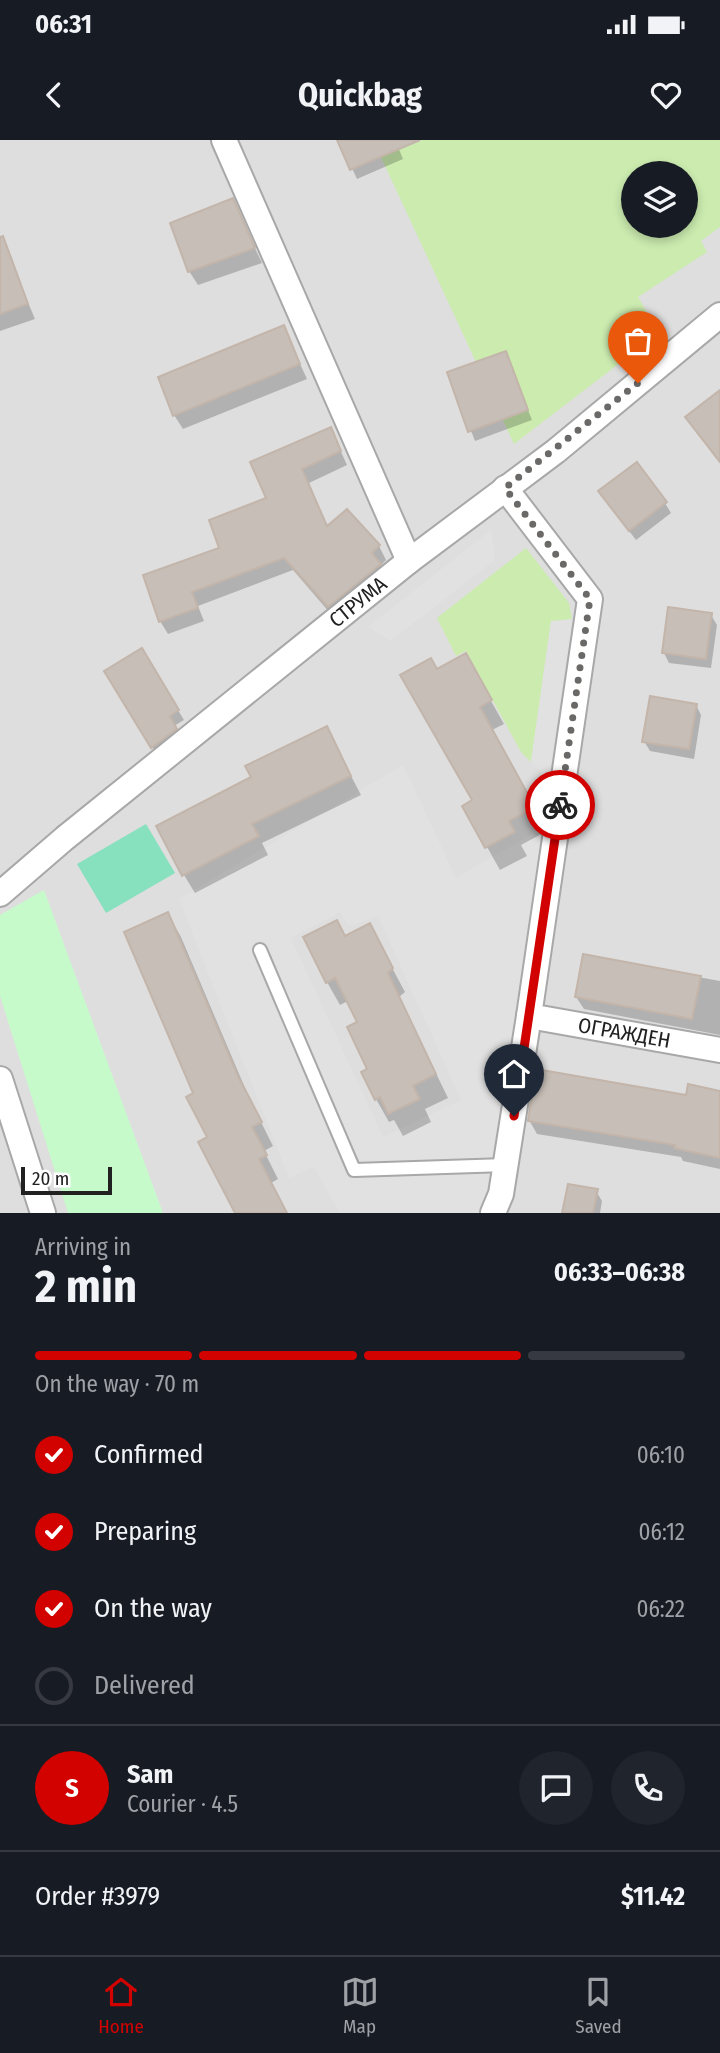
<!DOCTYPE html>
<meta charset="utf-8">
<style>
:root{--surface:#171b24;--page:#20242c;--text:#f1f3f6;--muted:#9ea1a6;--line:#363941;--accent:#d20200}
body{margin:0;font-family:"Fira Sans Condensed",sans-serif;background:var(--page);color:var(--text);height:100vh;display:flex;flex-direction:column;font-size:26px;white-space:nowrap}
*{box-sizing:border-box;margin:0}
p{font-size:23px;color:var(--muted)}
.icon{flex:none;width:38px;height:38px;fill:none;stroke:currentColor;stroke-width:2;stroke-linecap:round;stroke-linejoin:round}
.map{position:relative;height:1073px;overflow:hidden}
.panel{display:flex;flex-direction:column;background:var(--surface);flex:1}
.panel>*{flex:none}
.controls{position:absolute;left:621px;top:21px;display:grid;gap:14px}
.controls a{display:grid;place-items:center;width:77px;height:77px;border-radius:50%;background:var(--surface);box-shadow:0 4px 10px #0003;font-size:35px}
.scale{position:absolute;left:21px;bottom:18px;width:91px;box-sizing:border-box;padding-left:7px;border:4px solid #212121;border-top:0;font-size:19px;line-height:24px;white-space:nowrap;color:#212121;-webkit-text-stroke:5px #fff;paint-order:stroke}
.pin{position:absolute;display:grid;place-items:center;width:60px;height:60px;color:#fff;margin:-72px -30px;border-radius:50% 50% 50% 0;rotate:-45deg;box-shadow:0 0 7px #0007}
.pin .icon{rotate:45deg}
.courier{position:absolute;display:grid;place-items:center;width:70px;height:70px;margin:-35px;border:5px solid #d20200;border-radius:50%;background:#fff;color:#222;box-shadow:0 2px 9px #0007}
.headline em{font-style:normal;font-weight:700}
.headline div{display:flex;flex-direction:column-reverse}
.headline{display:flex;align-items:center;justify-content:space-between;height:119px;padding:0 35px}
h1{font-size:46px;font-weight:700;line-height:52px}
.bar{display:grid;grid-template-columns:repeat(4,1fr);gap:10px 7px;align-content:center;height:84px;padding:0 35px}
.bar i{height:9px;border-radius:5px;background:var(--line)}
.bar .selected{background:var(--accent)}
.bar p{grid-column:span 4}
.line{display:flex;align-items:center;gap:18px;padding:0 35px;border-top:2px solid var(--line)}
.line div{flex:1}
.round{display:grid;place-items:center;flex:none;width:74px;height:74px;border-radius:37px;background:var(--page)}
ol{padding:0 35px;list-style:none}
li{display:flex;align-items:center;gap:21px;height:77px}
li p{margin-inline-start:auto}
li .icon{padding:7px;border-radius:50%;background:var(--accent);color:#fff;stroke-width:4}
li:last-child{color:var(--muted)}
li i{width:38px;height:38px;border:4px solid var(--line);border-radius:50%}
.status{display:flex;justify-content:space-between;align-items:center;height:49px;padding:0 35px;background:var(--surface);direction:ltr}
.status svg{height:19px;fill:currentColor}
header{display:flex;justify-content:space-between;align-items:center;height:91px;padding:0 35px;background:var(--surface);font-size:32px;font-weight:700}
.tabs{display:flex;justify-content:space-around;align-items:center;height:98px;border-top:2px solid var(--line);background:var(--surface);font-size:19px;color:var(--muted)}
.tabs a{display:grid;justify-items:center;gap:4px}
.tabs .selected{color:var(--accent)}
.map>svg:first-child{display:block}
</style>
<div class="status"><b>06:31</b><svg viewBox="0 0 49 12"><path d="M0 12V9h3v3zM5 12V6h3v6zM10 12V3h3v9zM15 12V0h3v12zM26 1h20v11H26zM47 4h2v5h-2z"/></svg></div>
<header><svg class="icon" aria-label="back" viewBox="0 0 24 24"><path d="M15 5l-7 7 7 7"/></svg>Quickbag<svg class="icon" aria-label="heart" viewBox="0 0 24 24"><path d="M12 20l-8-8c-3-5 5-10 8-4 3-6 11-1 8 4z"/></svg></header>
<div class="map">
<svg width="720" height="1073" viewBox="0 0 720 1073">
<rect width="100%" height="100%" fill="#f1eee8"/>
<!-- residential -->
<path fill="#dfdede" fill-rule="evenodd" d="M0,0H720V1073H0ZM634,33H686V86H634Z"/>
<!-- grass -->
<path fill="#cbebaf" fill-rule="evenodd" d="M373,0H720V87L701,101L707,112L638,157L659,193L514,304ZM634,33H686V86H634Z
M526,408L569,463L572,479L551,482L531,622L521,612L466,511L456,516L437,478Z"/>
<!-- park -->
<path fill="#c6facb" d="M44,750L163,1073H68L0,856V775Z"/>
<!-- pitch -->
<path fill="#87e0be" d="M146,684L175,733L106,773L77,724Z"/>
<!-- parking -->
<path fill="#e1e1e1" fill-rule="evenodd" d="M491,390L495,420L390,501L368,487Z
M572,479L549,639L531,622L551,481Z
M403,625L456,738L551,683L509,938L483,1073H340L314,1027L289,1038L179,759ZM340,772L349,786L378,776L461,960L383,997L291,798Z"/>
<!-- shadow -->
<path fill="#0003" d="M339,0H395L403,19L357,39Z
M232,60L262,123L198,145L189,131Z
M8,115L35,179L0,191V118Z
M283,187L307,239L183,289L174,275Z
M505,213L532,280L475,301L449,234Z
M337,303L347,325L309,343L328,388L379,406L386,420L380,426L387,438L336,480L293,430L198,466L204,481L168,494L160,481L268,359L252,323Z
M606,361L665,363L671,373L636,400Z
M711,475L717,485L711,528L669,523L664,513Z
M142,511L184,580L174,586L181,599L158,617L107,532Z
M465,515L504,584L492,590L547,691L521,705L527,716L500,730L464,666L474,661Z
M696,565L701,575L694,619L650,611L644,601Z
M326,588L361,655L262,703L268,715L195,753L184,735L253,637Z
M168,774L181,797L251,962L273,1006L264,1011L278,1039L271,1043L287,1073H237L195,954Z
M345,798L382,809L405,852L399,857L448,958L425,969L431,982L403,996L394,980L389,982L376,959L359,883L348,861L340,865L327,842Z
M584,816L720,841V895L584,869L576,857Z
M720,953V1029L683,1021L681,1017L537,994L529,980Z
M596,1051L602,1061L600,1073H564Z"/>
<!-- building -->
<path fill="#c6beb7" stroke="#c3b5aa" stroke-width="2" d="M337,0H420L350,30Z
M233,58L255,108L188,132L170,83Z
M3,96L28,164L0,174V97Z
M284,185L300,224L173,276L158,237Z
M506,211L528,270L468,292L447,232Z
M720,250V322L685,277Z
M331,287L341,311L302,329L327,386L347,369L380,405L372,413L381,424L328,467L284,418L192,452L198,468L159,482L143,435L219,408L209,380L266,358L250,322Z
M637,322L667,362L629,391L598,351Z
M668,467L712,473L706,519L662,513Z
M142,508L179,570L170,576L177,589L151,608L104,531Z
M466,513L492,560L480,567L535,667L509,681L515,692L485,708L462,666L472,660L400,535L431,518L437,529Z
M650,556L697,564L689,609L642,602Z
M327,586L351,636L252,684L259,696L182,736L156,686L251,637L245,626Z
M168,772L238,936L262,982L252,987L267,1015L259,1019L287,1073H235L198,1002L207,997L186,957L193,953L124,792Z
M337,780L345,796L370,783L393,828L388,833L436,934L413,946L420,959L388,974L380,957L375,960L361,932L367,929L347,887L357,882L335,838L326,843L303,797Z
M583,814L701,836L692,879L575,857Z
M536,929L686,955L688,944L720,951V1018L674,1008L675,1005L528,981Z
M568,1044L598,1049L593,1073H562Z"/>
<g fill="none" stroke-linecap="round" stroke-linejoin="round">
<defs>
<path id="lane" d="M260,810L354,1030L506,1025"/>
<g id="street">
<path d="M224,0L409,421"/>
<path id="s1" d="M505,348L590,459L529,876L720,910"/>
<path id="s2" d="M0,754L65,698L409,421L556,311L720,175"/>
<path d="M0,939L43,1073"/>
<path d="M493,1073L501,1054L529,876"/>
</g>
</defs>
<!-- lane casing -->
<use href="#lane" stroke="#a8a8a8" stroke-width="16"/>
<!-- street casing -->
<use href="#street" stroke="#a8a8a8" stroke-width="28"/>
<!-- lane -->
<use href="#lane" stroke="#fff" stroke-width="12"/>
<!-- street -->
<use href="#street" stroke="#fff" stroke-width="24"/>
</g>
<g fill="none" stroke-linecap="round" stroke-linejoin="round">
<!-- done -->
<path stroke="#6a6967" stroke-width="7" stroke-dasharray="0 12.6" d="M560,665L590,459L505,348L638,243"/>
<!-- route -->
<path stroke="#d20200" stroke-width="9" d="M514,976L560,665"/>
</g>
<g text-anchor="middle" dominant-baseline="central" stroke-width="5" stroke-linejoin="round" paint-order="stroke">
<!-- street labels -->
<g font-size="21" fill="#212121" stroke="#fff">
<text stroke="none"><textPath href="#s2" startOffset="462">СТРУМА</textPath></text>
<text stroke="none"><textPath href="#s1" startOffset="658">ОГРАЖДЕН</textPath></text>
</g>
</g>
</svg>
<div class="controls">
<a><svg class="icon" aria-label="layers" viewBox="0 0 24 24"><path d="M12 4l9 5-9 5-9-5zM3 14l9 5 9-5"/></svg></a>
</div>
<div class="scale">20 m</div>
<div class="pin" style="left:638px;top:243px;background:#ea580c"><svg class="icon" aria-label="bag" viewBox="0 0 24 24"><path d="M5 8h14l-1 12H6zM9 8a3 3 0 0 1 6 0"/></svg></div>
<div class="pin" style="left:514px;top:976px;background:#1f2937"><svg class="icon" aria-label="home" viewBox="0 0 24 24"><path d="M3 11l9-7 9 7M6 9v11h12V9"/></svg></div>
<div class="courier" style="left:560px;top:665px"><svg class="icon" aria-label="bike" viewBox="0 0 24 24"><circle cx="6" cy="16" r="4"/><circle cx="18" cy="16" r="4"/><path d="M6 16l4-8h5l3 8M10 8l3 8H6M13 5h3"/></svg></div>
</div>
<section class="panel">
<div class="headline"><div><h1>2 min</h1><p>Arriving in</p></div><em>06:33–06:38</em></div>
<div class="bar"><i class="selected"></i><i class="selected"></i><i class="selected"></i><i></i><p>On the way · 70 m</p></div>
<ol>
<li><svg class="icon" aria-label="check" viewBox="0 0 24 24"><path d="M5 12l5 5 9-10"/></svg>Confirmed<p>06:10</p></li>
<li><svg class="icon" aria-label="check" viewBox="0 0 24 24"><path d="M5 12l5 5 9-10"/></svg>Preparing<p>06:12</p></li>
<li><svg class="icon" aria-label="check" viewBox="0 0 24 24"><path d="M5 12l5 5 9-10"/></svg>On the way<p>06:22</p></li>
<li><i></i>Delivered</li>
</ol>
<div class="line" style="height:126px"><b class="round" style="background:var(--accent);color:#fff">S</b><div><b>Sam</b><p>Courier · 4.5</p></div><a class="round"><svg class="icon" aria-label="chat" viewBox="0 0 24 24"><path d="M4 5h16v11H9l-5 4z"/></svg></a><a class="round"><svg class="icon" aria-label="phone" viewBox="0 0 24 24"><path d="M5 4h4l2 5-3 2q2 4 5 5l2-3 5 2v4C11 20 4 13 5 4z"/></svg></a></div>
<div class="line" style="height:91px"><div>Order #3979</div><b>$11.42</b></div>
</section>
<nav class="tabs">
<a class="selected"><svg class="icon" aria-label="home" viewBox="0 0 24 24"><path d="M3 11l9-7 9 7M6 9v11h12V9"/></svg>Home</a>
<a><svg class="icon" aria-label="map" viewBox="0 0 24 24"><path d="M3 6l6-2 6 2 6-2v14l-6 2-6-2-6 2zM9 4v14M15 6v14"/></svg>Map</a>
<a><svg class="icon" aria-label="saved" viewBox="0 0 24 24"><path d="M7 4h10v16l-5-4-5 4z"/></svg>Saved</a>
</nav>
